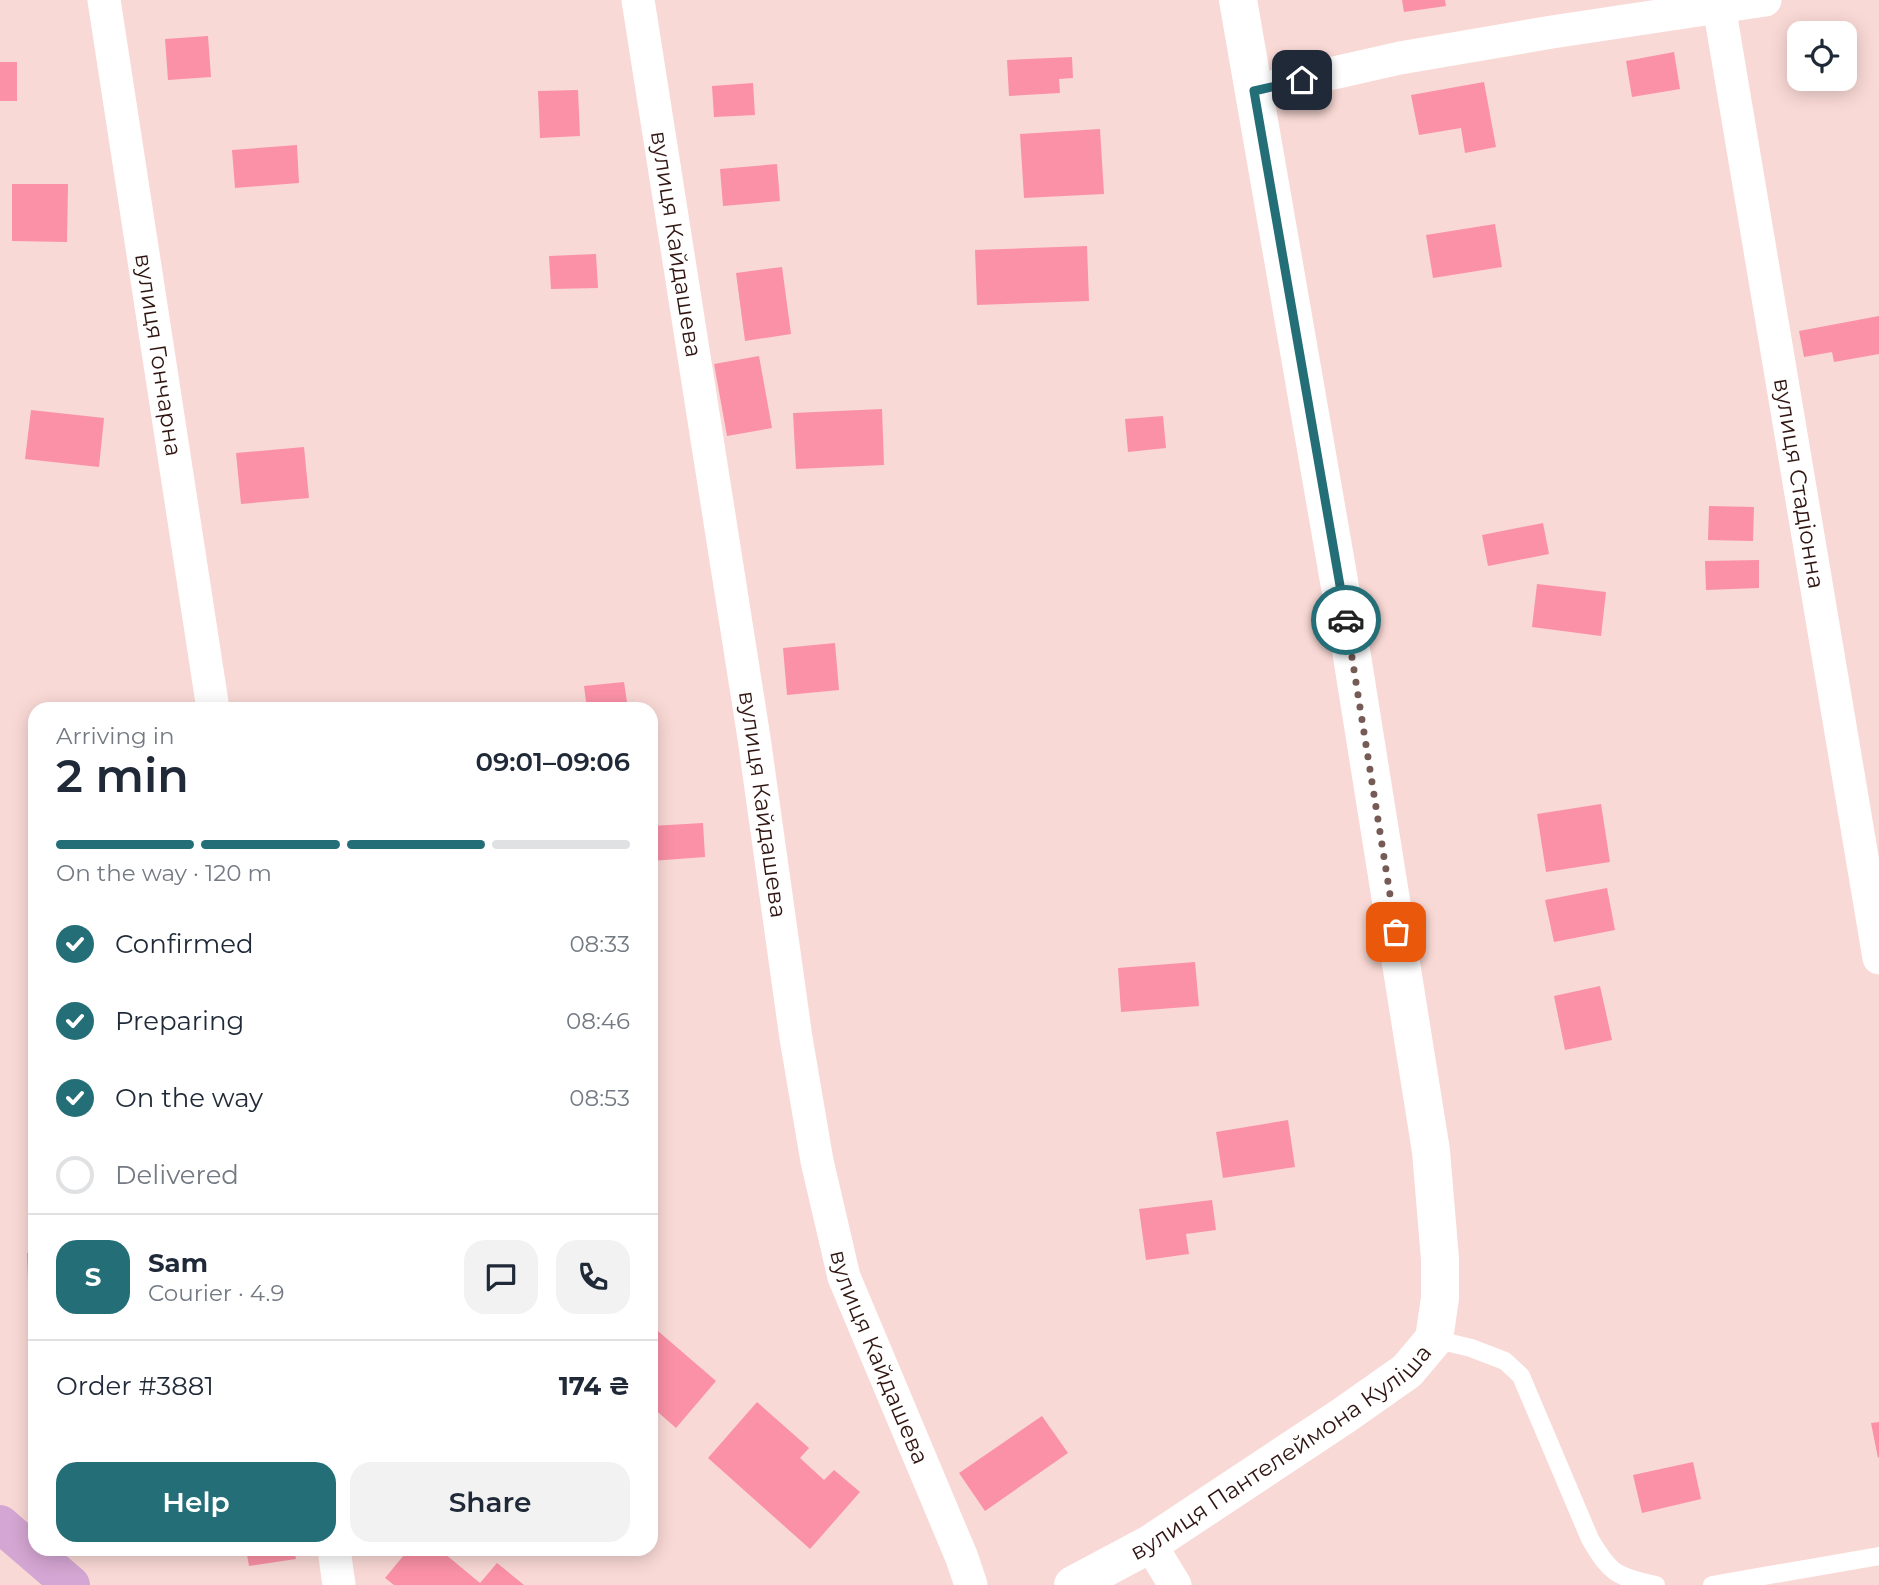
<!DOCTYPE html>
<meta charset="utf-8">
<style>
:root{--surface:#fff;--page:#f2f2f3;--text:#1f2937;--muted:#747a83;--line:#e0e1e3;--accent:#246e78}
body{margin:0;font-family:Montserrat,sans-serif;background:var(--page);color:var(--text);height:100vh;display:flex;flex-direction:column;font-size:26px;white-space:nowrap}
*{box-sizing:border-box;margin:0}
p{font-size:23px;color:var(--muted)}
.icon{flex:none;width:38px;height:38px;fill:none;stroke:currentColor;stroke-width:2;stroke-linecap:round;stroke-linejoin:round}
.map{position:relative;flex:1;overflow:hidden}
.drawer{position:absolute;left:28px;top:702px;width:630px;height:854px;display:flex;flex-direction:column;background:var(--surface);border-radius:21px;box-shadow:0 4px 18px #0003}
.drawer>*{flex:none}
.buttons{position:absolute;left:1787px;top:21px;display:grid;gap:14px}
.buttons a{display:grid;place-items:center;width:70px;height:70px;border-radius:14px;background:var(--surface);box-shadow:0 4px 18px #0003;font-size:35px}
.pin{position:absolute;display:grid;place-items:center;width:60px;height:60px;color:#fff;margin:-30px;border-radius:14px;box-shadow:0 4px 10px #0006}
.courier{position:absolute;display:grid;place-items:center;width:70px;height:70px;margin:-35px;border:5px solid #246e78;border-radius:50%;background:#fff;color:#222;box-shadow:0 2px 9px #0007}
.head em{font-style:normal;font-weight:600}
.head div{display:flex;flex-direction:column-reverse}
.head{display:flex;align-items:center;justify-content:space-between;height:119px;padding:0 28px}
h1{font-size:46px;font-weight:600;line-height:52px}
.bar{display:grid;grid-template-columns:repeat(4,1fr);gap:10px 7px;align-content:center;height:84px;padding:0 28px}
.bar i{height:9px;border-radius:5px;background:var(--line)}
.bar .active{background:var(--accent)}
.bar p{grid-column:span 4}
.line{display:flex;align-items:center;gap:18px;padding:0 28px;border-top:2px solid var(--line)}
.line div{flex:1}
.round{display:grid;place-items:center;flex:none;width:74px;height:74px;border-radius:21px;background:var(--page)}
ol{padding:0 28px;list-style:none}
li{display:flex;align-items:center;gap:21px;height:77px}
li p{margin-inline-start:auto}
li .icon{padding:7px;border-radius:50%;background:var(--accent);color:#fff;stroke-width:4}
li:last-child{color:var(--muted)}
li i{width:38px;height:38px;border:4px solid var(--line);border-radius:50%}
.cta{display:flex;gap:14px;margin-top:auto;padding:14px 28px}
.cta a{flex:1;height:80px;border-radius:21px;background:var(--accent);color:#fff;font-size:28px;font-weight:600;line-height:80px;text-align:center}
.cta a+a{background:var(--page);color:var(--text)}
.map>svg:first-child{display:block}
</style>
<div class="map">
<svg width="1879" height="1585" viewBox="0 0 1879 1585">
<rect width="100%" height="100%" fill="#f9d9d5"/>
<!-- building -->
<path fill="#fb91a6" d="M1402,0H1445L1446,6L1404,12Z
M208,36L211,77L168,80L165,39Z
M1674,52L1680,89L1632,97L1626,61Z
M1072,57L1073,78L1059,79L1060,93L1009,96L1007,60Z
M0,62H17V101H0Z
M1484,82L1496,147L1465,153L1461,128L1419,135L1411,95Z
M753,83L755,115L714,117L712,86Z
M578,90L580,136L540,138L538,91Z
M1100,129L1104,194L1024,198L1020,134Z
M297,145L299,183L235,188L232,150Z
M777,164L780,201L723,206L720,169Z
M12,184H68L67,242L12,241Z
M1495,224L1502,267L1433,278L1426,235Z
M1087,246L1089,301L977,305L975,250Z
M596,254L598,288L551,289L549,256Z
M782,267L791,334L745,341L736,273Z
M1879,316V354L1834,362L1832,352L1804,357L1799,331Z
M759,356L772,428L727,436L714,364Z
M882,409L884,465L796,469L793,413Z
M31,410L104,418L99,467L25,459Z
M1163,416L1166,448L1128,452L1125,419Z
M304,447L309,498L241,504L236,453Z
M1709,506L1754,507L1753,541L1708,540Z
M1543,523L1549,554L1488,566L1482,535Z
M1759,560V588L1706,590L1705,561Z
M1537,584L1606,592L1601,636L1532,627Z
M835,643L839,690L787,695L783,648Z
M624,682L628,709H587L584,686Z
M1601,804L1610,862L1546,872L1537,814Z
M703,823L705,857L651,861V826Z
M1607,888L1615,930L1554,942L1545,900Z
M1195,962L1199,1006L1121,1012L1118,968Z
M1600,986L1612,1040L1565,1050L1554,996Z
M1288,1120L1295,1167L1223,1178L1216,1132Z
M1212,1200L1216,1230L1186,1234L1189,1254L1146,1260L1139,1209Z
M27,1253H35V1314L29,1315Z
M651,1325L716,1381L676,1428L651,1406Z
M757,1402L809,1448L800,1458L824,1480L834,1470L860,1492L810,1549L708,1458Z
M1042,1416L1068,1453L985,1511L959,1473Z
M1879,1422V1457L1878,1458L1871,1423Z
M1693,1462L1701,1499L1642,1513L1633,1475Z
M246,1549H294L296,1559L249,1566Z
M409,1549H439L480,1583L497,1563L524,1585H394L385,1578Z"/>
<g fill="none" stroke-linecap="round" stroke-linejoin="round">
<!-- lane -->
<path stroke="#fff" stroke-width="18" d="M1434,1339L1471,1348L1505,1361L1521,1376L1590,1539C1610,1573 1616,1577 1656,1585
M1712,1585L1879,1556"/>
<!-- street -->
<g stroke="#fff" stroke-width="33">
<path id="s1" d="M104,0L213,709"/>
<path id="s2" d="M638,0L754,738L796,1038L817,1161L844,1277L962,1558L971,1585"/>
<path id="s3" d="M1718,0L1879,958"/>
<path d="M1254,91L1400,58L1552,32L1765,0"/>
<path d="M1150,1544L1175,1585"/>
<path d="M334,1549L339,1585"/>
</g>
<!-- secondary -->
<path stroke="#fff" stroke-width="38" id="s4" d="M1073,1585L1150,1544L1343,1416L1407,1371L1434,1339L1440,1298V1259L1431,1151L1351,650L1238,0"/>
<!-- primary -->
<path stroke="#d4a6d3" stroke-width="38" d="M0,1524L71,1585"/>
</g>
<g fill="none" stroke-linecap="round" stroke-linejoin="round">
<!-- done -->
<path stroke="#765a56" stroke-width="7" stroke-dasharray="0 12.6" d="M1346,620L1396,932"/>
<!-- route -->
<path stroke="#246e78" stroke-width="9" d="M1302,80L1254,91L1346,620"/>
</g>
<g text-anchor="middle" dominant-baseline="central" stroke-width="5" stroke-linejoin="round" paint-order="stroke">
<!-- street labels -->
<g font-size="23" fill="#301511" stroke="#f9d9d5">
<text stroke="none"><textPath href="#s2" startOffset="247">вулиця Кайдашева</textPath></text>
<text stroke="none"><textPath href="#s1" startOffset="359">вулиця Гончарна</textPath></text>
<text stroke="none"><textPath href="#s3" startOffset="490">вулиця Стадіонна</textPath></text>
<text stroke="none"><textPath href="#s2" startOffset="814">вулиця Кайдашева</textPath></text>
<text stroke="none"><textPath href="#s2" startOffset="1381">вулиця Кайдашева</textPath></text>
<text stroke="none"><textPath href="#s4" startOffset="247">вулиця Пантелеймона Куліша</textPath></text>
</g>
</g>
</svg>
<div class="buttons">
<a><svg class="icon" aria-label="locate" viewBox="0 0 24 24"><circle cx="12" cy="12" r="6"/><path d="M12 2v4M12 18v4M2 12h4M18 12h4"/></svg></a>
</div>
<div class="pin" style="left:1396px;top:932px;background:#ea580c"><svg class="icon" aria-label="bag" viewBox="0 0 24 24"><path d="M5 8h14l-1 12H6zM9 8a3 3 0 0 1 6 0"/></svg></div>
<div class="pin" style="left:1302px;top:80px;background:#1f2937"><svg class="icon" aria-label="home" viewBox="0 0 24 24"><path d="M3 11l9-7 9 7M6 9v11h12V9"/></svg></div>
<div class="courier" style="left:1346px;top:620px"><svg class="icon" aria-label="car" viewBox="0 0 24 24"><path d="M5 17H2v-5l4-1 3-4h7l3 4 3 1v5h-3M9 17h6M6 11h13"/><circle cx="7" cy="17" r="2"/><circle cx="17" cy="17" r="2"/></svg></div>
<section class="drawer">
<div class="head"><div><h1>2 min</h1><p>Arriving in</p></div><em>09:01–09:06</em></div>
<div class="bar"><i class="active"></i><i class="active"></i><i class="active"></i><i></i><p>On the way · 120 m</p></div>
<ol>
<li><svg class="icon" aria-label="check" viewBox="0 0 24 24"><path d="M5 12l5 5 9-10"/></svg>Confirmed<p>08:33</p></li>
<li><svg class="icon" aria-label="check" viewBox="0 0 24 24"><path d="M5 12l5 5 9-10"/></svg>Preparing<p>08:46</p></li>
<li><svg class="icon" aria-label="check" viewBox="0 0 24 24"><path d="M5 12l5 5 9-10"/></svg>On the way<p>08:53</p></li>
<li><i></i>Delivered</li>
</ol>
<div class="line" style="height:126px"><b class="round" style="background:var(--accent);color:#fff">S</b><div><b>Sam</b><p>Courier · 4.9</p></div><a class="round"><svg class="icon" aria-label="chat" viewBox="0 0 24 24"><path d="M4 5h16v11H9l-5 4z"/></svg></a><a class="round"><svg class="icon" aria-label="phone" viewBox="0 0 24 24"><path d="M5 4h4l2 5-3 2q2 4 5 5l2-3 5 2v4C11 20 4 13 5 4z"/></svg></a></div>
<div class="line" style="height:91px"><div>Order #3881</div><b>174 ₴</b></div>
<div class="cta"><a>Help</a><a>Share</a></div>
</section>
</div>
